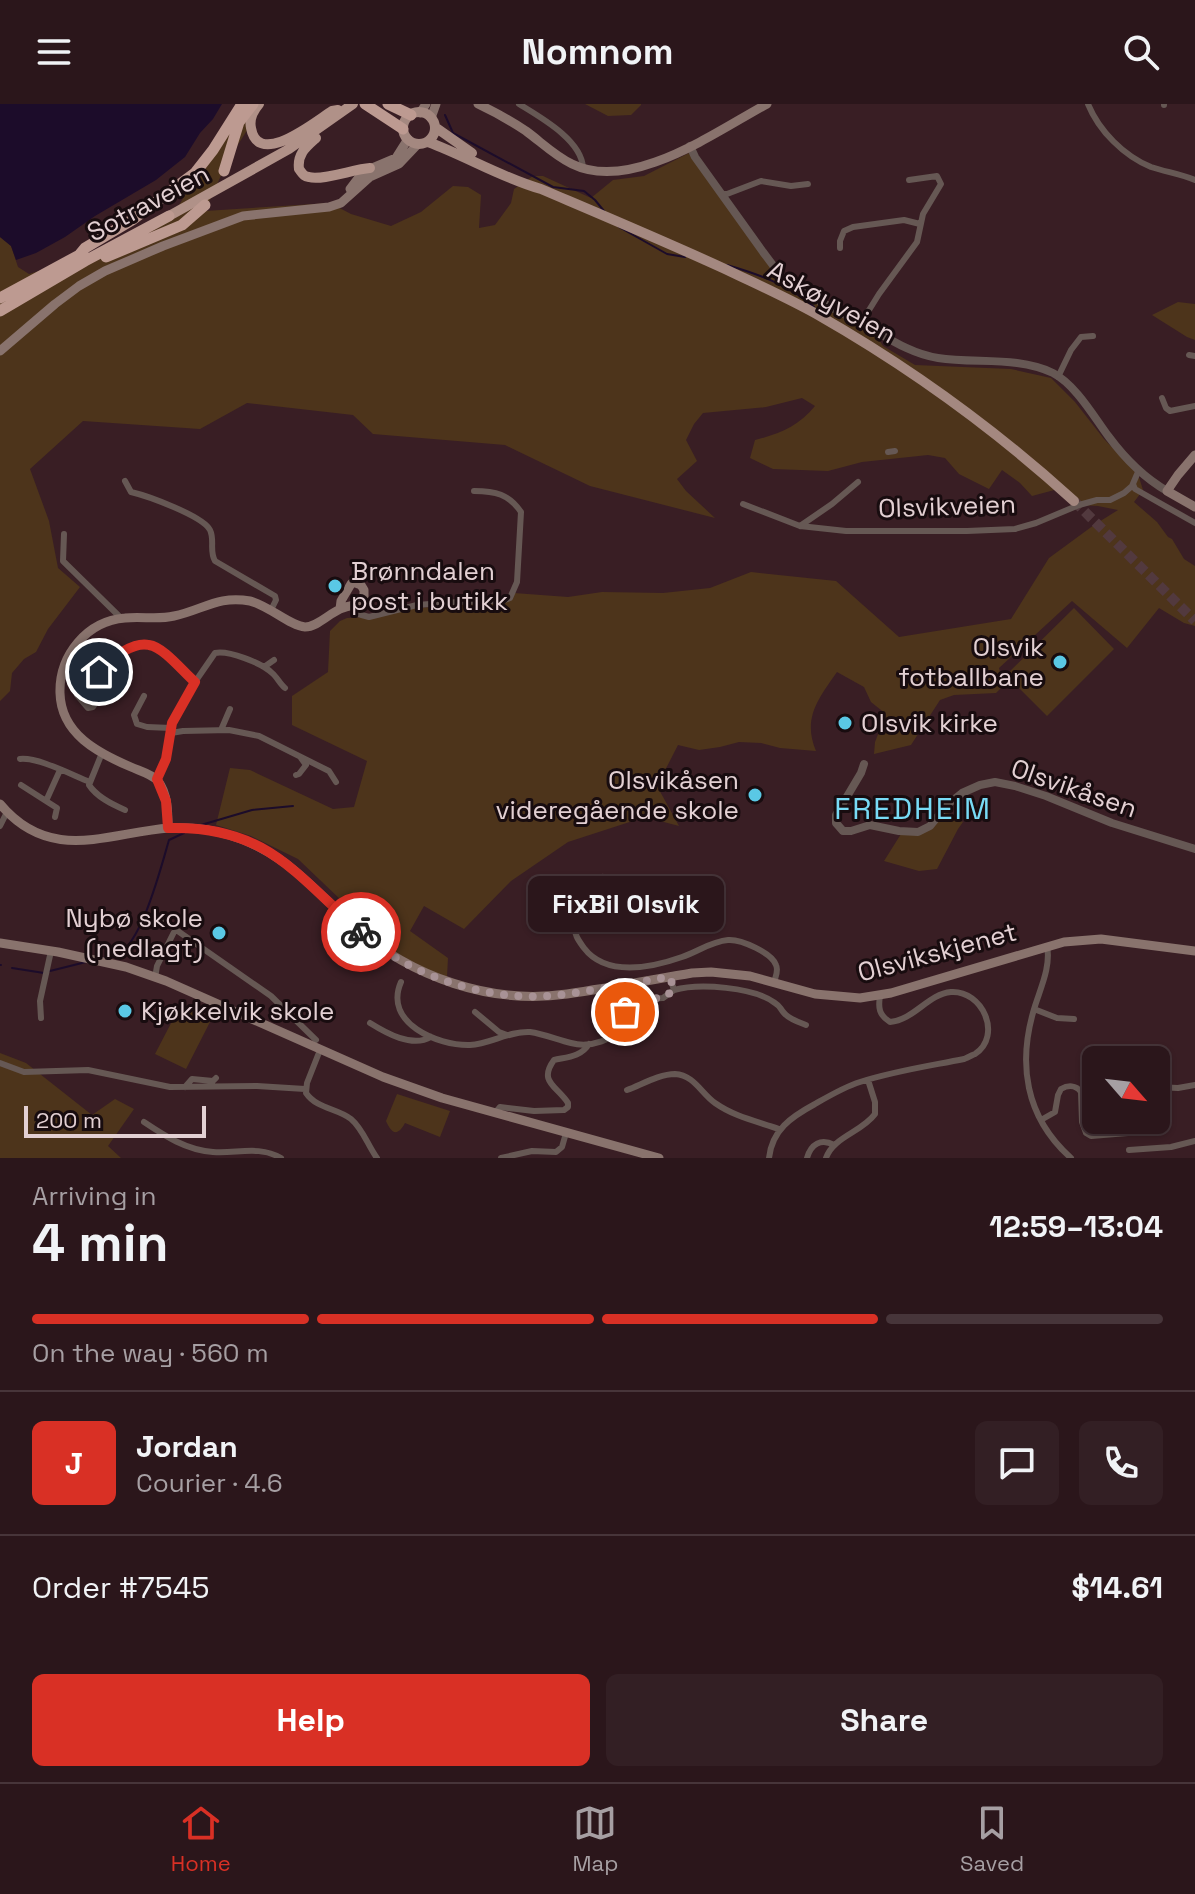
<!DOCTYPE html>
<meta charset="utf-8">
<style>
:root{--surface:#2b161b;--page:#331f24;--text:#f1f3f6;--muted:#a69fa3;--line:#47353a;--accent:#d93025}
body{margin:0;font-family:"Space Grotesk",sans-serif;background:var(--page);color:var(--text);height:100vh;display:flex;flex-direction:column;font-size:30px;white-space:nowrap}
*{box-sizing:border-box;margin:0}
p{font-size:26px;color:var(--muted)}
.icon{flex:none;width:44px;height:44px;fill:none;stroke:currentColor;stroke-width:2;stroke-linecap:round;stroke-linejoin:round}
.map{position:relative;height:1054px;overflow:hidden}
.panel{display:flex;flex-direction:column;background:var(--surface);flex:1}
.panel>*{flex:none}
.needle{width:52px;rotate:118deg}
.tools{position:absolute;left:1082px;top:942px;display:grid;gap:16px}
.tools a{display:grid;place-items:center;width:88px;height:88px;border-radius:12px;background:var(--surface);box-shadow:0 2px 6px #0004,0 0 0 2px var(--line);font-size:40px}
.scale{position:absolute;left:24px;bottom:20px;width:182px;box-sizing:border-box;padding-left:8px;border:4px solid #e3d0d3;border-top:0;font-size:22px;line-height:28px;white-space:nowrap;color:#e3d0d3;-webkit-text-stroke:6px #180c0f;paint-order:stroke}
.pin{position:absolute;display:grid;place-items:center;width:68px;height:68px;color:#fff;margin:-34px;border:4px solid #fff;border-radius:50%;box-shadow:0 2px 8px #0007}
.courier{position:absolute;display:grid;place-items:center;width:80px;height:80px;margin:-40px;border:6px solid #d93025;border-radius:50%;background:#fff;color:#222;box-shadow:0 2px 10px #0007}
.bubble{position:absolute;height:56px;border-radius:12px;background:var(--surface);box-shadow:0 2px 6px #0004,0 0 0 2px var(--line);font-size:26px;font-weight:800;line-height:56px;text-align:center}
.overview em{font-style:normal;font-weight:800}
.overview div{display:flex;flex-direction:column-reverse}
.overview{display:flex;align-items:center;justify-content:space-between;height:136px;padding:0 32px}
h1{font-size:52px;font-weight:800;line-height:60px}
.bar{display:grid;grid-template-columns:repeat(4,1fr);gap:12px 8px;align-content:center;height:96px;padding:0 32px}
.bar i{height:10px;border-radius:6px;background:var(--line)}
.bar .selected{background:var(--accent)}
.bar p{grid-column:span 4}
.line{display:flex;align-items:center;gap:20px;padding:0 32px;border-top:2px solid var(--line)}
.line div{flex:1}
.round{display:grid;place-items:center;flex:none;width:84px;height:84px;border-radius:12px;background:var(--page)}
.button{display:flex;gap:16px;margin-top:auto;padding:16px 32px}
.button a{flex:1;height:92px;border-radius:12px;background:var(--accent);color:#fff;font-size:32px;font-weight:800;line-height:92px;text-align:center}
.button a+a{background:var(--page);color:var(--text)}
header{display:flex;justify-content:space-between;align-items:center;height:104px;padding:0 32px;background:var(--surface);font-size:36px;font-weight:800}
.menu{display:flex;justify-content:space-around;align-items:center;height:112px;border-top:2px solid var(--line);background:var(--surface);font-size:22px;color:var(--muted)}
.menu a{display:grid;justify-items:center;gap:4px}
.menu .selected{color:var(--accent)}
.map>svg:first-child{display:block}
</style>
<header><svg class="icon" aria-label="menu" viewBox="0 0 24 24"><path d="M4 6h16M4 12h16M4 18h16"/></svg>Nomnom<svg class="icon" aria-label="search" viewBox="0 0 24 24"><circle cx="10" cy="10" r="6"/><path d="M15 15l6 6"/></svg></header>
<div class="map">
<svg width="1195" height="1054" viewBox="0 0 1195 1054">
<rect width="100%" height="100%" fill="#391e24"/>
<!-- green -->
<path fill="#4d341b" d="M239,0H264L228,56L205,107L330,99L351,110L391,122L421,108L453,82L468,83L481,91L479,124L495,121L511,99L514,85L533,72H543L591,94L613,76L644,72L689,49L782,177L866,215L883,242L915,261L1011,265L1051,274L1075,298L1104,335L1138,370L1143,386L1134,398L1157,418L1168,433L1172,435L1184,455L1195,462V522L1184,519L1159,504L1127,544L1072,497L999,564L1004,581L996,589L954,591L940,596L911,641L874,650L875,638L886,610L871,598L864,583L837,568C819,594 802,614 816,647L780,644L761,639L739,638L720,643L699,646L678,641L657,682L679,722L645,713L568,738L511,777L464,825L424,802L410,827L448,854L447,873L426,865L387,844L364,818L298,755L251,732L216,721L230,664L250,666L333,705L354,703L367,657L292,621V592L328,568L330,527L340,517L347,514L369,513L396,506L502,497L514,489L568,493L602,488L663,489L710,484L751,468L836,477L899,533L1011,515L1049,454L1094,421L1118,406L1098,402L1079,401L1058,385L1032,392L1020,379L1002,366L989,385L959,370L945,354L928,351L862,358L828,367L773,365L750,354L755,336C779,330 799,322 815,302L802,294L766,303L703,309L694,320L686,336L697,357L677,375L686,387L715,414L590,382L505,341L373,330L353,311L247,299L200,325L83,317L30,365L49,417L58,464L80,483L48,525L36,548L24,555L12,569L10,587L0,597V133L11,142L18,163L29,170L86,152L172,113Z
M585,0H641V1L631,11L608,12Z
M1178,198L1195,200V236L1187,233L1152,211Z
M1074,504L1114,545L1047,612L1006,571Z
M944,707L963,718L958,725L937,765L919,767L884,757L901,730L912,731Z
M181,900L211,916L186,965L155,950Z
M0,949L26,959L92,1011L115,995L134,1005L108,1042L121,1054H0Z
M397,990L450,1007L440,1033L405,1019C398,1032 392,1031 386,1017Z"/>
<!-- water -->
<path fill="#1c0c2a" d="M0,0H222L213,15L200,29L185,53L156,76L95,112L65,133L36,149L16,156L11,142L0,133Z"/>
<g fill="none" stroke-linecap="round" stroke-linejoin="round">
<!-- stream -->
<path stroke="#1c0c2a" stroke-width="2" d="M445,11L453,29L553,83L584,87L595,96L604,107
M619,123L667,150L685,153
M727,161C758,170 789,181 814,203
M201,721L252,706L293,702
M104,854C108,853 113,853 117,851C142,839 161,763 169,736L184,729
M0,861H1
M12,864L44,869
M50,867L86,858"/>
<!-- primary-tunnel -->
<path stroke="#52393e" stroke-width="10" stroke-dasharray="10 5" stroke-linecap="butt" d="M1074,397L1195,517"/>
<!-- minor -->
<path stroke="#665854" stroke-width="6" d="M519,0C540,13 582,36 583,64
M1088,0C1099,27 1124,52 1151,63C1166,68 1181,70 1195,76
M1164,1V0
M722,90H727L761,77L791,82L808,80
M840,144V137L844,127L853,123L904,116L920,120
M861,219L879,190L917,138L923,110L941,80L937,72L909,76
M1189,251L1195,252
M1058,273L1071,246L1081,233L1093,232
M1162,294L1166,304L1170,307L1195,302
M888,348L895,347
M125,377L131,388C148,392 203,412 210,426C215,436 209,447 215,457L275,492L276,496L271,506
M1133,380L1135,385L1195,419
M743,400L800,422L846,427H967L1015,425L1036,419L1079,401L1097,396H1110L1124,389L1132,382L1138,368
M800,422L832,400L858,378
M64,430L63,457L121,514
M353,501L358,510L369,513L417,501L457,498L502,497L510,494L517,478L521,408C509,390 495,387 474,387
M264,563L274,556
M77,591L88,604L93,603C100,594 97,590 96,579C94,553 130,543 149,541L163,548L195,578
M144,592L134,611L137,620L147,623L171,624
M221,626L230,605
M171,629L183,627L229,626L259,632L329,667L336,678
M102,649L89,681C97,693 111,700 125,706
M20,655C38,653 72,671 90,678
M296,671L299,670L306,661L301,654
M157,675L166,655L172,619L195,578L215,549C228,546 262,559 272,569C277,573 280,580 285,584
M21,681L46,697L60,666
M46,697L57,704L55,713
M0,722L7,708
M603,773C600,778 598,784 595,789C589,800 578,809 576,821C573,830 579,837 584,844C606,873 651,864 682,853C697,848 712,837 728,836C741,835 772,849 776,861C779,867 775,873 774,879
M162,816L271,892L316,936
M1047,842C1051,862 1041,883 1035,902C1017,959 1025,1013 1071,1054
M155,874L157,862L176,824
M401,878C383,919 438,942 470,941C490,940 509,927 530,928C544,930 558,936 571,939C593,945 611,934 629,923L625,908L629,899L642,895L663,894L674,886L670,873
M674,886C699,879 754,883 775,899C781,903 779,903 784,909C789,915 798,918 806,921
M1034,905L1057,914L1074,915
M475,908L499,928L507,931
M41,914L40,897L51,847
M370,919C386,929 412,944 431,933
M320,946L307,979L306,989C317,1005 337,1004 351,1015C363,1025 368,1042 377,1054
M0,959L24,968L88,966L170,983L257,982L305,985
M185,983L192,975L213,977L216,974
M1156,983L1178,984L1195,981
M627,986C641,981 659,970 675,970C694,971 701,989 715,999C735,1013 756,1017 779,1025
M495,1009L500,1003L534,1007L564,1006L568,1003V999C557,982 538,978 554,956C567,953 581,953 589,940
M1041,1016L1055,1008L1058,991L1061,985C1068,981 1076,981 1081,988L1082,1018L1086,1029L1091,1032L1128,1029
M144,1018C165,1032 186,1046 213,1048C236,1050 259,1041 281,1054
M1129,1046L1171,1043L1195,1037
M501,1054L532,1047L556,1048L562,1043L566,1029
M769,1054C772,1026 791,1013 815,1000C829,992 844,983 860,978C894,967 929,962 964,955C965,955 974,950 975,950C1003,931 982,886 951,888C928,890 914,916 890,918C879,911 878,904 880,892
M807,1054C811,1040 821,1034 834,1041
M826,1054C833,1033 862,1028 875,1010V998L868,976"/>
<!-- tertiary -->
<path stroke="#665854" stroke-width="8" d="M690,42L695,53L763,148L781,172L790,180C814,195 840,208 865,221C888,234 911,250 938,254C976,260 1017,252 1053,269C1076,281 1094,313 1109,333C1126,356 1143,373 1167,387
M864,660L861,669L836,711V719L843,727H851L870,721L899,727L918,728L930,722L947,701L962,689L980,681L995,678L1015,682L1046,692L1112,719L1195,745"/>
<!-- secondary -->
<path stroke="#89736d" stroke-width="9" d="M478,0C495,8 511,17 526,27C541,38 555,52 572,60C631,89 715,28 767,0
M420,9L426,0
M431,14L436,0
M350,85L363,68L396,54L408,35
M0,247L55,200L79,182L105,167L163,142L243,112L329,103L341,99L370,73L399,60L418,40
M1195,351L1178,371L1167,387L1195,403
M0,700C50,760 107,729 169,724C189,723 210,725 229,731C285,747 314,786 355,823C411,873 491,901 567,890C609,884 651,876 692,869L711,868L750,872L815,890L860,894L891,889L1064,838L1101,835L1195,847
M168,724C168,709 168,690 158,677C152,670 140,667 131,663C98,649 61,630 60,589C59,551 87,517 125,514C142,512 157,516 174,512C203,506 218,491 250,497C268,501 290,522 305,523C318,523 330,508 343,504C351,501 358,502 364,495V486L361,481L353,478L351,480L341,497L340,505
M0,839L58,848L126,863L166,877L383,973L442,994L659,1054"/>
<!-- primary -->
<path stroke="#a48880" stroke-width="10" d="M403 24a16 16 0 1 1 32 0a16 16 0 1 1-32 0Z
M435,23L472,49
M428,38C466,52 502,74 541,85C602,111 664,137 725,165C756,180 788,194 818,211C909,263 996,326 1074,397"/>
<!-- trunk -->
<path stroke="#b09188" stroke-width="10" d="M259,0C253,7 249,15 251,24C258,65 316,17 332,7L338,6
M316,34C306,43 297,50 299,65C303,70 303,72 309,73C322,77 354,65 370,64
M169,112L289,45L353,0"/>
<!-- motorway -->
<path stroke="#bd9a91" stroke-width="11" d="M365,0L403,25
M388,0L411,11
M224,67L239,18L253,0
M80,150L85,144L132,116L195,69L213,46L242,0
M106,153L182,121L205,101
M0,194L83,149
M0,207L85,157L169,112"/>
</g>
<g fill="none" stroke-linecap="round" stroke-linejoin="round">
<!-- done -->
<path stroke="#a89296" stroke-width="8" stroke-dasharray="0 14.4" d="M361,828C413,875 497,901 567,890C602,885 636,878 670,873L674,886L663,894L642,895L629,899L625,908"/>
<!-- route -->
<path stroke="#d93025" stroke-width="10" d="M99,568C105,558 113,552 124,547C131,543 141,539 149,541C164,543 184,569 195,578L172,619L166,655L157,675L166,697L168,724C266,721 295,770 361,828"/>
</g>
<!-- markers -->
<g fill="#5ac8e5" stroke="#180c0f" stroke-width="3">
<circle cx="335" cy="482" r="8"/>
<circle cx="1060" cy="558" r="8"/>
<circle cx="845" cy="619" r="8"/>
<circle cx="755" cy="691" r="8"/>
<circle cx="219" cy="829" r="8"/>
<circle cx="125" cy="907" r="8"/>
</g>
<g text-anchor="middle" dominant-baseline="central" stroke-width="6" stroke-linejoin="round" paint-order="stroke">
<!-- street labels -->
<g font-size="26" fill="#e3d0d3" stroke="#180c0f">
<text transform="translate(148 99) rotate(-28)">Sotraveien</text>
<text transform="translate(832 198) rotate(29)">Askøyveien</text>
<text transform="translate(947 402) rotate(-2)">Olsvikveien</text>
<text transform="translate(1074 684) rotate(19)">Olsvikåsen</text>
<text transform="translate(937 848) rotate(-15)">Olsvikskjenet</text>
</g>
<!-- poi labels -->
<g font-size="26" fill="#e3d0d3" stroke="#180c0f" text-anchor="start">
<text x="351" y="467">Brønndalen<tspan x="351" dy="30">post i butikk</tspan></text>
<text x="1044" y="543" text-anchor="end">Olsvik<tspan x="1044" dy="30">fotballbane</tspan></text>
<text x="861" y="619">Olsvik kirke</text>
<text x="739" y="676" text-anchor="end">Olsvikåsen<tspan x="739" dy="30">videregående skole</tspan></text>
<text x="203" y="814" text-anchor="end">Nybø skole<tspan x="203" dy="30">(nedlagt)</tspan></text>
<text x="141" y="907">Kjøkkelvik skole</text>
</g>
<!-- quarter labels -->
<g font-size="30" letter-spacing="2" fill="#78dbf6" stroke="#180c0f">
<text x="913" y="704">FREDHEIM</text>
</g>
</g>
</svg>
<div class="tools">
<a><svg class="needle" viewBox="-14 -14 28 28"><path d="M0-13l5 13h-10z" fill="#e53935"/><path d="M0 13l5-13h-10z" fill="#a69fa3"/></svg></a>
</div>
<div class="scale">200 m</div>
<div class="pin" style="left:625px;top:908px;background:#ea580c"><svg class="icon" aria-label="bag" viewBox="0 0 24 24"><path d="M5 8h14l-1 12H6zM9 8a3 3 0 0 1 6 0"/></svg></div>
<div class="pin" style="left:99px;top:568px;background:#1f2937"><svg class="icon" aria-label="home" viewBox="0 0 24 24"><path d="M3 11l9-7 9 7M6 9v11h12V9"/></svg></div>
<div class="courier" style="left:361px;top:828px"><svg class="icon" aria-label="bike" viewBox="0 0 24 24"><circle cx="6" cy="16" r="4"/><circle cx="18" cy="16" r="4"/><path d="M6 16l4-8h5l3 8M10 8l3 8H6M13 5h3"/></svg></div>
<div class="bubble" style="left:528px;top:772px;width:196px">FixBil Olsvik</div>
</div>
<section class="panel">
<div class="overview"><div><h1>4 min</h1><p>Arriving in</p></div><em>12:59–13:04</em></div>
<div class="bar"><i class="selected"></i><i class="selected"></i><i class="selected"></i><i></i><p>On the way · 560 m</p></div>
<div class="line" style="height:144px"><b class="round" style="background:var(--accent);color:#fff">J</b><div><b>Jordan</b><p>Courier · 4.6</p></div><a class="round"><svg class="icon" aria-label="chat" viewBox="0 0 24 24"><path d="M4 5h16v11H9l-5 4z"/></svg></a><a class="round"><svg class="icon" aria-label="phone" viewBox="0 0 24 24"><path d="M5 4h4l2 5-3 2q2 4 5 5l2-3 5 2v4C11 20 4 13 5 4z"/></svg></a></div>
<div class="line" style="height:104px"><div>Order #7545</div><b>$14.61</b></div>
<div class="button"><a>Help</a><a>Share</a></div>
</section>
<nav class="menu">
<a class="selected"><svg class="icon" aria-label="home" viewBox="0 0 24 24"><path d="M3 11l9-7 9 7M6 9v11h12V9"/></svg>Home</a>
<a><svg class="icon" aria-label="map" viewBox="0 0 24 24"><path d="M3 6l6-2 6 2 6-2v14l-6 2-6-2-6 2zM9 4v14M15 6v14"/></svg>Map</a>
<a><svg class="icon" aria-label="saved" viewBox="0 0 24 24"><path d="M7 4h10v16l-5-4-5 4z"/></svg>Saved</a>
</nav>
